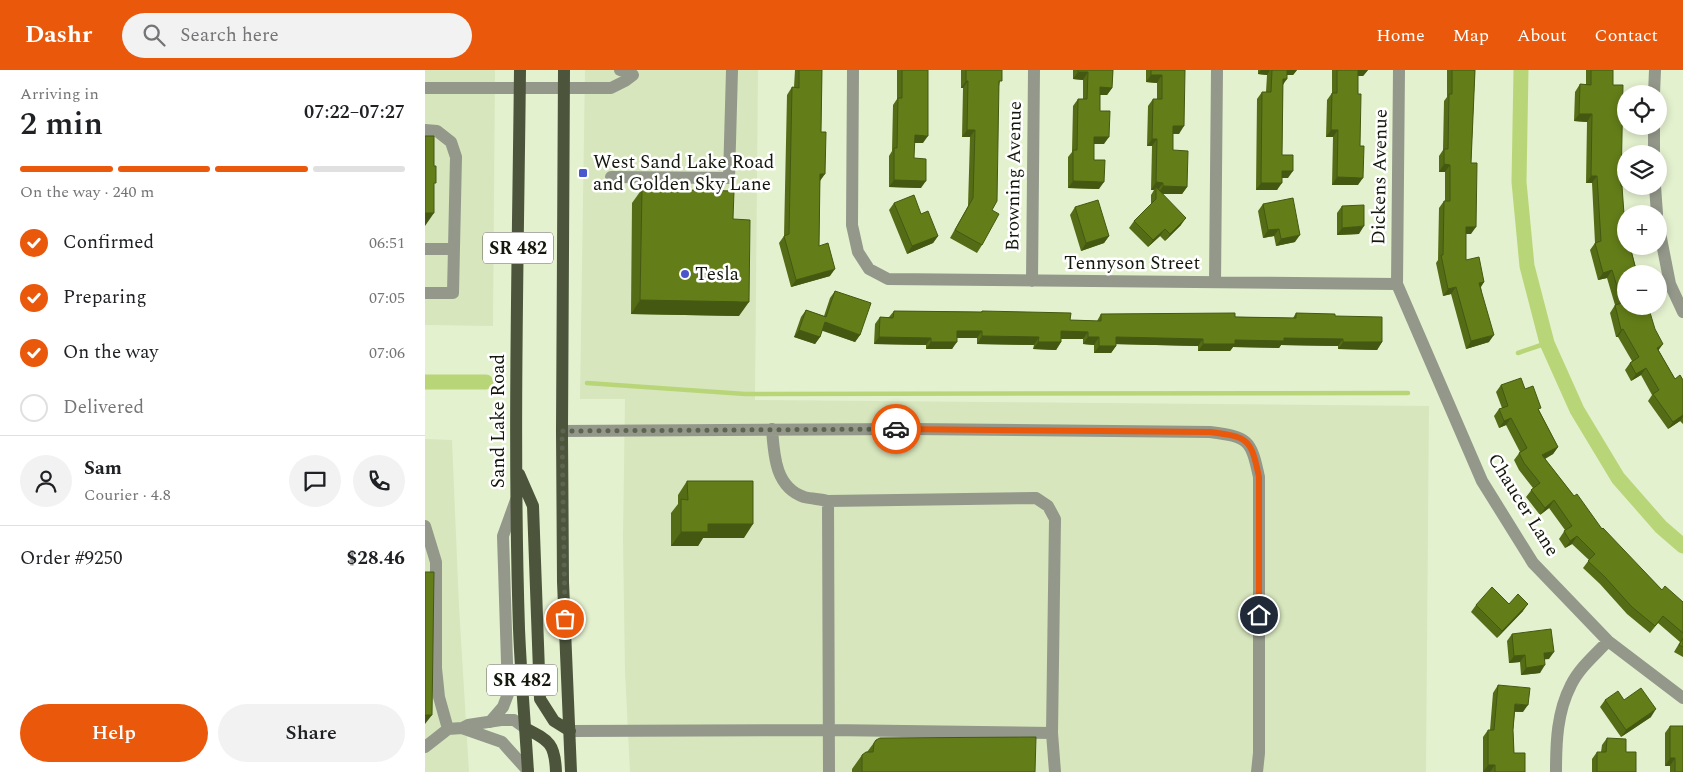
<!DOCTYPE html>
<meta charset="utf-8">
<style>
:root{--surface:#fff;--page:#f2f2f2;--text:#202124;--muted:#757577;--line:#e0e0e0;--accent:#ea580c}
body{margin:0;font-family:Spectral,serif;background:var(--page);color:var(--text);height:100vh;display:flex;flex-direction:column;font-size:19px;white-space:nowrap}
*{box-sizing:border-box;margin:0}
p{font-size:16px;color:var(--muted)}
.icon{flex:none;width:28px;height:28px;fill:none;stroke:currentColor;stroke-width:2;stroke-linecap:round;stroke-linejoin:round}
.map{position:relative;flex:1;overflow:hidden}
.details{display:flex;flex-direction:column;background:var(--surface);width:425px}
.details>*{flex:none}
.fabs{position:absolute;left:1192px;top:15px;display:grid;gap:10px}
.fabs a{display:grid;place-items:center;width:50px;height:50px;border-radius:50%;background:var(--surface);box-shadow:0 2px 8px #0003;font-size:25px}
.pin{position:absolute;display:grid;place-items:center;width:42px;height:42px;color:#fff;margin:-21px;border:2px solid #fff;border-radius:50%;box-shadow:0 1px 5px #0007}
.courier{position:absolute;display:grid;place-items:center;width:50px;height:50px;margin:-25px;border:4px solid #ea580c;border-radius:50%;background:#fff;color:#222;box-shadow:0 1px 6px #0007}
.summary em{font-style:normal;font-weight:600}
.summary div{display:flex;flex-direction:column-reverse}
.summary{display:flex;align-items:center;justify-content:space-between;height:85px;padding:0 20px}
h1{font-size:32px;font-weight:600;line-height:38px}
.bar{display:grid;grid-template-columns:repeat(4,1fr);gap:8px 5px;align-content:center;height:60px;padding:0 20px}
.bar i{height:6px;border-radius:4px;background:var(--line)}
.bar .on{background:var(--accent)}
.bar p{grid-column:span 4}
.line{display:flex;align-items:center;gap:12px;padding:0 20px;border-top:1px solid var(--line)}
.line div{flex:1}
.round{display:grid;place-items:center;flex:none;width:52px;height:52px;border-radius:26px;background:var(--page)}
ol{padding:0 20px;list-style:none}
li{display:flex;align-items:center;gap:15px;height:55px}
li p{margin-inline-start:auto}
li .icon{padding:5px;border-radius:50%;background:var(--accent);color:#fff;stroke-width:4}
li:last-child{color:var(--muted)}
li i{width:28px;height:28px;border:2px solid var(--line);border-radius:50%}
.action{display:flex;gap:10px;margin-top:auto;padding:10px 20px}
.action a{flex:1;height:58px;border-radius:30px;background:var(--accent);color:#fff;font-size:20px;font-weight:600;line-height:58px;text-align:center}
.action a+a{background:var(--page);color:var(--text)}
header{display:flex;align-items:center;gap:30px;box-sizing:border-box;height:70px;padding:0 25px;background:var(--accent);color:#fff}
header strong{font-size:24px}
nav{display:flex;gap:28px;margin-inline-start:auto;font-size:18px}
.search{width:350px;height:45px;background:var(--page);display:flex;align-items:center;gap:12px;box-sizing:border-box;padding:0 18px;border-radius:28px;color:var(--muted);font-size:19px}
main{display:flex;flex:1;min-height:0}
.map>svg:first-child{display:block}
</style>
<header>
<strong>Dashr</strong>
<div class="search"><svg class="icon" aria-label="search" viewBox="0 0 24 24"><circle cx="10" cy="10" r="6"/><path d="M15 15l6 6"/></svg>Search here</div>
<nav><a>Home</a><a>Map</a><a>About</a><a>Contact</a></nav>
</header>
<main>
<section class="details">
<div class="summary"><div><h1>2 min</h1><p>Arriving in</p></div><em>07:22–07:27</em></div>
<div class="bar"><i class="on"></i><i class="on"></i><i class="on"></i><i></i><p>On the way · 240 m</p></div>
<ol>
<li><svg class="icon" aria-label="check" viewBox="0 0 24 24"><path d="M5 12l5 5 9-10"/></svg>Confirmed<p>06:51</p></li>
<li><svg class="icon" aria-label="check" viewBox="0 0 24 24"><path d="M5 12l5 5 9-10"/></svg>Preparing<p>07:05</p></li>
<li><svg class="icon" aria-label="check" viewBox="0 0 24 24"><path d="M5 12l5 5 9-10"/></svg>On the way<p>07:06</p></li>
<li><i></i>Delivered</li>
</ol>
<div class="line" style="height:90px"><a class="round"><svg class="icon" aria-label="person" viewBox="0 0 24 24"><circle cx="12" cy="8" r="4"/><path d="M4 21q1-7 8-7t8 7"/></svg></a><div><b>Sam</b><p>Courier · 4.8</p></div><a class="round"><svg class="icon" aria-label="chat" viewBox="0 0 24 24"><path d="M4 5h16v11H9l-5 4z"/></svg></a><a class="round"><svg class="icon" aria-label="phone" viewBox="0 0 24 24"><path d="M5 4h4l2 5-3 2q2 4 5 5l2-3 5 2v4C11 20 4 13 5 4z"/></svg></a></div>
<div class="line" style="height:65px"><div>Order #9250</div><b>$28.46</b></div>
<div class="action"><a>Help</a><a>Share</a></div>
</section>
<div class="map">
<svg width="1258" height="702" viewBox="0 0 1258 702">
<rect width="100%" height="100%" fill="#e4f1cf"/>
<!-- built -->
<path fill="#d7e6bd" d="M0,0H70L68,256L0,255Z
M160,0H333L330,330L1004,336L1001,702H205L200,601L198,468L200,329H155Z
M0,369L27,370L34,536L44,702H0Z"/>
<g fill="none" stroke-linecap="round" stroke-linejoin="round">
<!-- stream -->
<path stroke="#b8d678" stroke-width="4.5" d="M1093,283L1122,273
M162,313L320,324L983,323"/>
<!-- canal -->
<path stroke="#b8d678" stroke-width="15" d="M1096,0L1094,112L1102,196L1122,273L1152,340L1193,408L1236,457L1258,476
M0,312H61"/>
<!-- minor -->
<path stroke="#93988a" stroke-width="12" d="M428,0L427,155L433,182L444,199L463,209L972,214
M974,0L972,214L1057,411L1108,493L1183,571L1258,628
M0,18H186L200,11L208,5L195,0
M1229,24L1230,0
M0,60L12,61L26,72L31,87L28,223H0
M1229,84V56
M186,107L304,108L307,0
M1230,116L1232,144
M1234,158L1245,214L1258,242
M0,179H29
M607,211L609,0
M790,212L792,0
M347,359C349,385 350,417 379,427C387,429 396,429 403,431L611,428L623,436L630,449L627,663L630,702
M137,361L486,359L785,362C823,367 826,369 834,407V683L832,702
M403,431L404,702
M0,456L11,492V598L14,627L23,659
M65,652L78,637L83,624L78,466L91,430
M37,658L77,672L103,701
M145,661L404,660L627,663
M0,677L23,659L37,658L43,655L76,650H89L100,658
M1131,702C1131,672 1132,642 1146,615C1154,598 1170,585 1183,571"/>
<!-- major -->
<path stroke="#4c553c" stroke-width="12" d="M95,0C93,186 88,373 94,559C96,607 100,654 103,702
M139,0L137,361L138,512L146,702
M94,404L108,436L115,629L129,651L145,661
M100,658C125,671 130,674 131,702"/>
</g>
<!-- wall -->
<path fill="#556c16" d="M370,0H397L394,176L405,206L366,217L354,173L359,166L362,25L367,17H369Z
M472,0H503L498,73H489V88L496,118L464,117V86L467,81L468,35L472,29Z
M536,0H577L574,16L567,140L557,175L552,183L525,168L543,136L545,67H537L538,18H536Z
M648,0H688L687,18L682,25H675V41L679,74H669V90L674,119L643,118V87L647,82L648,36L653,29H658V10L648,9Z
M721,0H760L754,64H748V80L762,117L757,124H737L756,155L740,171L735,166L723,177L704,158L709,151L726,134V125L729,120H726L727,76H722L723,36L728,29H732V13L721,12Z
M833,0H872L868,5H862L858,15L857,85L863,108H857L852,120H831L832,29L837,22H841L842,5L833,4Z
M907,0H943L938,6H933V115H907L908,67H901L902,30L907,23Z
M1022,0H1050L1046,93V164H1041V190L1059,212L1056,217L1064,272L1041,279L1026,224L1018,226L1011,193L1013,190L1014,138L1019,131H1020V102H1014V86L1018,80L1019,31L1022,27Z
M1161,0H1188V15L1200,158L1234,281L1250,309L1258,310V354L1255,351L1243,359L1223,331L1227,325L1216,305L1206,311L1200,300L1205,293L1207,291L1193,267H1191L1185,243L1190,235L1182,208L1173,210L1165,180L1170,173L1167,113H1161L1162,52L1149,51L1150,22L1155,14L1161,15Z
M217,119L308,149L314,246L206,244L207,133Z
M469,133L496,144L513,166L508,173L482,184L464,140Z
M838,134L870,172L851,176L849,166L838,168L833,141Z
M917,136L934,164L912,165V143Z
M650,137L684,166L679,173L656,181L645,145Z
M410,221L435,265L430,272L397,260L395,267L390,274L369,267L376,247L381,240L399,246L405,228Z
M469,241L556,242L557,241L645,250L672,251L676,244L868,248L871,243L910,246L957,272L952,280L913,279V276L856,275L854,278L808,277L805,281H773V276L691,274V276L686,283H669V275L658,274V269H636V272L631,280L608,279L609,275L552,274V268H532L527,279H501V275L449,274L450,254L455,247H464Z
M1076,315L1100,319L1114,340L1133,377L1128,384L1120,389L1149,426L1177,459L1237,520L1258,532V587L1249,582L1255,572L1233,553L1225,563L1202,544L1175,514L1158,498L1164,490L1147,474L1140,478L1134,469L1140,460L1124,438L1115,445L1101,427L1108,418L1094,400L1089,390L1095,382L1081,355L1074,358L1069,346L1074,339L1077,338L1071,322Z
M262,411L319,468H278L273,476H246V443L253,434V425Z
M1084,534L1098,541L1072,568L1046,542L1051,535Z
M1087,564L1124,589H1119L1115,603L1096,605L1095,592L1084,593L1082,571Z
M1073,615L1098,642H1090L1088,660L1089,683L1100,702H1058V667L1063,660H1065L1068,623Z
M1180,630H1199L1226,647L1196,667L1175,637Z
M1245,656L1258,702H1245V696H1240V663Z
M1182,668L1201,682L1211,702H1167V689L1172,682H1176L1177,675Z
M451,670L610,702H427V699L437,685L442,682Z"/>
<!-- shaded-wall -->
<path fill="#455812" d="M836,0H845L842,5L833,4Z
M861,0H872L868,5H857Z
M932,0H943L938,6H928Z
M653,2H663L658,10L648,9Z
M726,5H737L732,13L721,12Z
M858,9H862L857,16Z
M541,11H543L538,18H536Z
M675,17L687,18L682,25H670Z
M1154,44H1167L1162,52L1149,51Z
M748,56H759L754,64L743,63Z
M542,60H550L545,67H537Z
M906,60H913L908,67H901Z
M490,65L503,66L498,73H485Z
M669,67H684L679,74H664Z
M727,69H732L727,76H722Z
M1019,94L1025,95L1020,102H1014Z
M857,101H868L863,108H852Z
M395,104H400L395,111Z
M1166,106H1172L1167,113H1161Z
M912,107L938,108L933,115H907Z
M469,110L501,111L496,118L464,117Z
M648,111L679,112L674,119L643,118Z
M731,112L738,113L733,120L731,117L729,120H726Z
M836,113H857L852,120H831Z
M738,116L762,117L757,124H733Z
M0,143H9L0,156Z
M761,148L756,155L740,171L745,164Z
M939,156L934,164L912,165L917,158Z
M1041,157H1051L1046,164H1036Z
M740,159L735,166L723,177L728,170Z
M854,159L849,166L838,168L843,160Z
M875,165L870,172L851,176L856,169Z
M513,166L508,173L482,184L487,176Z
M684,166L679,173L656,181L661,173Z
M410,199L405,206L366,217L371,210Z
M1187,200L1182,208L1173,210L1178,203Z
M1059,212L1054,219V213Z
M1031,217L1026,224L1018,226L1023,219Z
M215,230L324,232L314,246L206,244Z
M400,252L435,265L430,272L395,260Z
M1198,259L1193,267H1191L1196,260Z
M374,260L395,267L390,274L369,267Z
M532,261H557L552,268H527Z
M636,261L663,262L658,269H631Z
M1069,265L1064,272L1041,279L1046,271Z
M557,266L614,267L609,275L552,274Z
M454,267L506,268L501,275L449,274Z
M663,267H674L669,275L658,274Z
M691,267L778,269L773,276L686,274Z
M859,268L918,269L913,276L856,275L854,278L808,277L805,281H773L778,274L810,270Z
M506,272H532L527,279H501Z
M613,272H636L631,280L608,279Z
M918,272H957L952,280L913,279Z
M1238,274L1233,281L1232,278Z
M674,276H691L686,283H669Z
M1221,298L1216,305L1206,311L1211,304Z
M1258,345V347L1255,351L1243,359L1248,352Z
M1086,348L1081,355L1074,358L1079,351Z
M1133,377L1128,384L1112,393L1117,385Z
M1129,430L1124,438L1115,445L1120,438Z
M283,454H328L319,468H278L273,476H246L256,462Z
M1152,466L1147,474L1140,478L1145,471Z
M1103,534L1098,541L1072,568L1077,561Z
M1129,582L1124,589L1114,590L1119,583Z
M1100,585L1095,592L1084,593L1089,586Z
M1120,595L1115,603L1096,605L1101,598Z
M1090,634L1103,635L1098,642L1085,641Z
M1231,639L1226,647L1196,667L1201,660Z
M0,645H7L0,654Z
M1245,688H1250L1245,696H1240Z
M1063,695H1070L1065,702H1058Z"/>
<!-- building -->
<path fill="#637d19" stroke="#455812" d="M374,0H397L396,62H401L400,104H395L394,176L403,173L410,199L371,210L359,166L364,164L367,17L374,18Z
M477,0H503V66L490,65L489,88L501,89V111L469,110V78H472L473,28H477Z
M541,0H577V11H574L572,131L567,140L574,144L557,175L530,160L548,128L550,60H542L543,11H541Z
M653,0H688L687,18L675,17V41H685L684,67H669V90H680L679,112L648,111V80H652L653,29H662L663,2H653Z
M726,0H760L759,56H748V80L763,81L762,117L738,116V113L731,112L732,69H727L728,29H737V5H726Z
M847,0H862V9H858L857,85H868V101H857V113H836L837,22H846Z
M912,0H933V24H936L935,76H939L938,108L912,107L913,60H906L907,23H912Z
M1027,0H1050L1046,93H1052L1051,157H1041V190L1054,187L1059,212L1054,213L1069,265L1046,271L1031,217L1023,219L1016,185H1018L1019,131H1025V95L1019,94V79H1023L1024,24H1027Z
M1166,0H1188V15H1198L1196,116H1197L1200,158L1201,163V176H1205L1212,204H1201V236H1223L1230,259L1238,274L1232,278L1250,309L1255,305L1258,310V345L1248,352L1228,324L1234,320L1221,298L1211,304L1205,293L1214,287L1198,259L1196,260L1190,235L1197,233L1187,200L1178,203L1170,173L1176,171L1172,106H1166L1167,44H1154L1155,14L1166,15Z
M0,66H9V96H11V113H9V143H0Z
M731,117L761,148L745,164L740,159L728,170L709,151L731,129Z
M217,119L309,121L308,149L325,150L324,232L215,230Z
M489,125L496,144L503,141L513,166L487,176L469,133Z
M868,128L875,165L856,169L854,159L843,160L838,134Z
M673,130L684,166L661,173L650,137Z
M939,135V156L917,158V136Z
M410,221L446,233L435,265L400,252L395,267L374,260L381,240L401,247Z
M469,241L557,242V241L646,243L645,250L676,251V244L810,243V247L871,248V243L910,244V246L957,247V272H918V269L859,268V271L810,270V274H778V269L691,267V276H674V267H663V262L636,261V272H613L614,267L557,266V261H532V272H506V268L454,267L455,247L468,248Z
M1096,308L1100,319L1108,316L1116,338L1113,339L1133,377L1117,385L1149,426L1152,424L1177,459L1178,458L1237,520L1240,516L1258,532V563L1238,546L1230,556L1207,537L1180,507L1163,491L1170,484L1152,466L1145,471L1139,461L1147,456L1129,430L1120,438L1106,420L1115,413L1099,393L1094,383L1102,378L1086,348L1079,351L1074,339L1083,336L1076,315Z
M262,411H328V454H283V462H256V429L263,430Z
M0,502H9L7,645H0Z
M1067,517L1084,534L1093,524L1103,534L1077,561L1051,535Z
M1126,559L1129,582L1119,583L1120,595L1101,598L1100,585L1089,586L1087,564Z
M1258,568V577L1254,575Z
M1073,615L1105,618L1103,635L1090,634L1088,660L1089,683H1100V702H1070V695H1063V660H1069Z
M1216,618L1231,639L1201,660L1180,630L1193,621L1199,630Z
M1245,656H1258V702H1250V688H1245Z
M611,667L610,702H437V685L441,682H448L449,673L451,670L455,668Z
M1182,668L1201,669V682H1211V702H1172V682H1181Z"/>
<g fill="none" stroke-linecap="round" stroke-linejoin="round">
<!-- done -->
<path stroke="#5d6450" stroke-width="5" stroke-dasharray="0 9" d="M140,549L137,361L471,359"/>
<!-- route -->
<path stroke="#ea580c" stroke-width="6" d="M471,359L785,362C823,367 826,368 834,407V545"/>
</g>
<!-- markers -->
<g fill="#4a56cb" stroke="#fff" stroke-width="2">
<rect x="153" y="98" width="10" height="10" rx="2.5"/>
<circle cx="260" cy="204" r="5"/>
</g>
<g text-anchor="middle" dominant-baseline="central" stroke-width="5" stroke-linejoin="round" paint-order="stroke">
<!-- shield labels -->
<g fill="#fff" stroke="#5a5d55" stroke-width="1">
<rect x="58" y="162.5" width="70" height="31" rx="4"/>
<rect x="62" y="594.5" width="70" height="31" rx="4"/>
</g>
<g font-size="18" font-weight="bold" fill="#14180c">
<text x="93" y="178">SR 482</text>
<text x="97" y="610">SR 482</text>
</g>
<!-- poi labels -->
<g font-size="19" fill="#14180c" stroke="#fff" text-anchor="start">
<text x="168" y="92">West Sand Lake Road<tspan x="168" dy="22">and Golden Sky Lane</tspan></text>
<text x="270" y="204">Tesla</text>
</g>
<!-- street labels -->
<g font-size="19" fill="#14180c" stroke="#fff">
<text transform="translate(589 106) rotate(-89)">Browning Avenue</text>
<text transform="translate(955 107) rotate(-89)">Dickens Avenue</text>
<text x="707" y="193">Tennyson Street</text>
<text transform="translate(73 351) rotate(-90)">Sand Lake Road</text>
<text transform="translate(1098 435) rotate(58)">Chaucer Lane</text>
</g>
</g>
</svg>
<div class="fabs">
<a><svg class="icon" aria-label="locate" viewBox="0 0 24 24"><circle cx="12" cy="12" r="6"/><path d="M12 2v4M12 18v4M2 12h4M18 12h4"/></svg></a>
<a><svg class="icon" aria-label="layers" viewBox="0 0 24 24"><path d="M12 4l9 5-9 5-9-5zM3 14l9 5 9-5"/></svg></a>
<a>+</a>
<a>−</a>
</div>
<div class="pin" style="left:140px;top:549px;background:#ea580c"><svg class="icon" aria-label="bag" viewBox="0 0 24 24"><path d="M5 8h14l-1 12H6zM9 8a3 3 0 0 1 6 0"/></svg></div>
<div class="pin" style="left:834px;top:545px;background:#1f2937"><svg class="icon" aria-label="home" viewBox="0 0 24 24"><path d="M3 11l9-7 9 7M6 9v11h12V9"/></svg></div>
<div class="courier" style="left:471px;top:359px"><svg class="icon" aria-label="car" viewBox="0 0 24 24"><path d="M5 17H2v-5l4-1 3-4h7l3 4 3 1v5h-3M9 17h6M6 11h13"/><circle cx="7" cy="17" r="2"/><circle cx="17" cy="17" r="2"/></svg></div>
</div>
</main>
